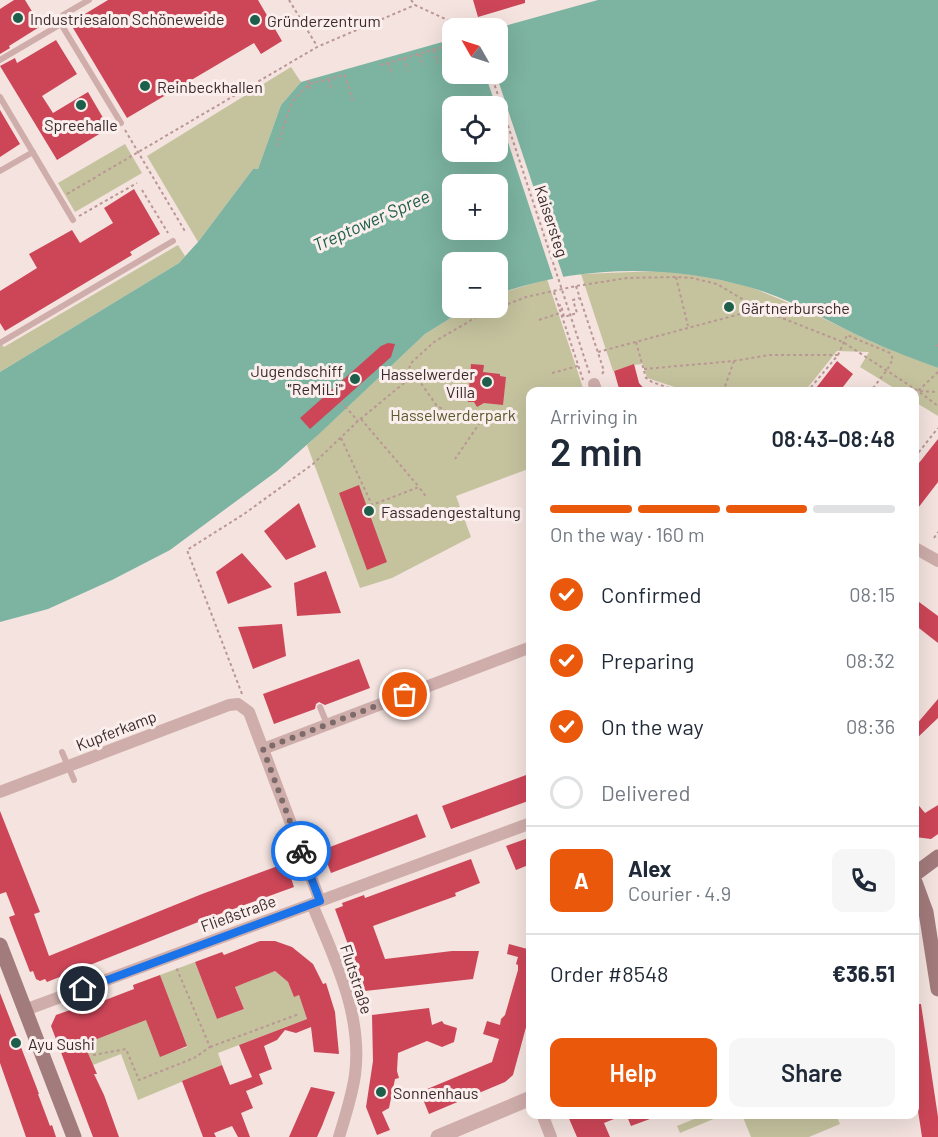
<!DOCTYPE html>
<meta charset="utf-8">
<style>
:root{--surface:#fff;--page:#f6f6f7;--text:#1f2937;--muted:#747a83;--line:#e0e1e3;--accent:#ea580c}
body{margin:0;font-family:Barlow,sans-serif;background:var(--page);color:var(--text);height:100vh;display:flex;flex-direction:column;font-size:22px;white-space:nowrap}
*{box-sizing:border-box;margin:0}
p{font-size:20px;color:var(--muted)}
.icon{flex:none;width:33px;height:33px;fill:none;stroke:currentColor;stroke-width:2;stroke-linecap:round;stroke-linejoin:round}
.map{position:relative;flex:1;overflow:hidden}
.drawer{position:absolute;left:526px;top:387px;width:393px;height:732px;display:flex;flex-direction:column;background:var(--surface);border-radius:12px;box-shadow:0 6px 24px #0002}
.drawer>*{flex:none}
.needle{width:39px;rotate:309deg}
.tools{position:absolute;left:442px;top:18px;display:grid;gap:12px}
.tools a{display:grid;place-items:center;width:66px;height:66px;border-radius:12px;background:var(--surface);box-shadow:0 6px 24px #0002;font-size:30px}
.pin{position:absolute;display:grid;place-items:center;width:51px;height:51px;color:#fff;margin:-26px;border:3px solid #fff;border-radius:50%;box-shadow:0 2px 6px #0007}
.courier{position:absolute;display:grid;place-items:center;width:60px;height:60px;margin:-30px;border:4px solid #1a73e8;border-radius:50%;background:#fff;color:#222;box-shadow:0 2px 8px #0007}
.summary em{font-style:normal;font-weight:600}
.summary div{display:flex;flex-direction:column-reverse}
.summary{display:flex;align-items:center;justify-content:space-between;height:102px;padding:0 24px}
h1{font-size:39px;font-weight:600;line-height:45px}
.bar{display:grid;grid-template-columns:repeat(4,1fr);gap:9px 6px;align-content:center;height:72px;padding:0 24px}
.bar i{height:8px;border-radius:4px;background:var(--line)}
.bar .current{background:var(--accent)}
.bar p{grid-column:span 4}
.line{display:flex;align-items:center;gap:15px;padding:0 24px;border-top:2px solid var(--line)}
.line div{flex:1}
.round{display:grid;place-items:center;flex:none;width:63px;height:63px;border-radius:12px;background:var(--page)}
ol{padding:0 24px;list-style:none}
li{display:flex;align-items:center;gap:18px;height:66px}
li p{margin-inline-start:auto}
li .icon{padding:6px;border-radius:50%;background:var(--accent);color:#fff;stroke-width:4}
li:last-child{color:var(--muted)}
li i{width:33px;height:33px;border:3px solid var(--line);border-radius:50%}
.button{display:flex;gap:12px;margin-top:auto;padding:12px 24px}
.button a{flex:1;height:69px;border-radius:12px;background:var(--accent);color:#fff;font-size:24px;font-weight:600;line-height:69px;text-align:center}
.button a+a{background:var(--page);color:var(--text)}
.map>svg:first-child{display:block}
</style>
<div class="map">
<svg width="938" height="1137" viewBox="0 0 938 1137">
<rect width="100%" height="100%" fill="#f4e3df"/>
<!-- green -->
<path fill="#c5c39e" d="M291,67L301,82L281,105L258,169H253L198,242L147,156Z
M125,144L142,173L75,212L58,183Z
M178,245L185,256L179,263L0,372V343L4,347Z
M659,271L703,276L751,287L808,311L872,342L938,368V416L915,402V392L899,391L860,367L869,352L837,351L805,391H687L647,378L643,364L632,365L613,371L581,274Z
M547,279L584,391L531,392V468L456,496L471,537L392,578L360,588L307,445L425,334L467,308H498V294Z
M195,962L217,1019L244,1009L234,984L275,971L288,982L294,996L299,995L307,1019L218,1053L222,1065L138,1100L121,1054L93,1065L88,1053L91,1051L85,1035L92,1041L133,1025L145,1016L160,1056L187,1047L160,975Z
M704,1115H723L680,1133L677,1126Z
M742,1115H836L840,1124L809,1137H751Z"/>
<!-- water -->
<path fill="#7cb3a1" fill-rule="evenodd" d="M598,0H938V368C915,359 892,351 870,341C831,323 792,299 749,287C668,264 578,265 498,294V262H453V308H467L425,334L318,435L277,471L170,550L112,580L48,609L0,622V372L179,263L198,242L253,169H258L281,105L301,82L453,39V74H498L497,28ZM453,106H498V152H453ZM453,184H498V230H453Z"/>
<!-- pier -->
<path fill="#f4e3df" d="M485,74H496L564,279L554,281L498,112V106H496Z"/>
<!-- building -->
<path fill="#cc4658" d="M14,0H25L41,26L9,46L10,48L0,54V9Z
M108,0H258L282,41L261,54L254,43L127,118L70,23Z
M473,0H525V3L478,17Z
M56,40L77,74L42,96L53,113L88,92L109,128L57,160L0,66L15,58L17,63Z
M0,110L20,144L0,157Z
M134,189L160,234L130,252L132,255L5,331L0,323V291L37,268L29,254L72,230L80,243L113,223L104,208Z
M388,343L395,344L391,357L310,429L300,418L381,346Z
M837,361L853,374L839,392H813Z
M471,364L484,365L483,372L500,374V376L506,377L503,405L484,403L477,407L474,402H468Z
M634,364L639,383L647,392H620L614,371Z
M938,439V482L915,512V468Z
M359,485L387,562L367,570L339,493Z
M299,503L316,547L286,560L264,531Z
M242,553L272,587L228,604L216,572Z
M326,571L341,613L297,616L294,583Z
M915,599L938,616V643L915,625Z
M282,624L286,656L253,669L238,627Z
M359,659L370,688L325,705L319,702L316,704L315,709L274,724L263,694Z
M938,699V718L915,740V726Z
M526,775L531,789V800L451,829L442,806Z
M915,801L925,813L938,805V834L931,839L915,837Z
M0,811L40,912L34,914L49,956L202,894L286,863L294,887L211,917L47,982L45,979L40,981L36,979L33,971L30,972L11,923L9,917L15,915L6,892L0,894Z
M417,814L426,837L331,873L322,850Z
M531,837V864L516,870L506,846Z
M471,859L480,883L455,893L456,896L373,926L385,959L452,951H479L473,979L365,991L335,909L343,906L342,903L364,895L365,898Z
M260,941H275L292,947L313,964L323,984L326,983L335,1012L339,1054L314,1052L311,1027L296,1033L285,1030L277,1040L264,1046L272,1069L254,1076L259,1074L263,1084L246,1091L253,1108L241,1113L250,1137H238L232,1126L214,1133L216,1137H203L182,1081L222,1065L230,1085L252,1077L239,1045L307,1019L299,995L294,997L288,982L275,971L235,987L244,1009L217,1019L195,962L222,952L224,955Z
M509,944L531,950V1009L513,1075L505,1082L429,1114L420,1092L492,1062L499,1039L483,1034L487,1021L500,1025L501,1019L505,1015L518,970V965L516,964L518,957L507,954Z
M160,975L187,1046L160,1057L146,1020L87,1043L91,1052L88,1053L97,1074H94L104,1095L119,1137H93L51,1026L56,1015L73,1009L74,1012L134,989L133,985Z
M0,993L36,1086L39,1094H38L50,1126L52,1125L56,1137H26L0,1063Z
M915,1004H921L938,1117V1137H922L915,1091Z
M429,1008L432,1025L442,1021L444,1024L457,1028L454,1042L442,1047L427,1041L398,1053L397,1071L399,1078L395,1079L389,1108L382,1112L390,1130L377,1135L366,1107L373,1061L372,1015Z
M311,1087L335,1092L322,1126L317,1137H289Z
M567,1114H624V1115L604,1123L610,1137H577Z
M626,1114H658V1116L631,1126Z"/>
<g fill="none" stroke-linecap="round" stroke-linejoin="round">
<!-- path -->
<path stroke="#ba9694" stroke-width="2" stroke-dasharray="3 3" stroke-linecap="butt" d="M289,0L317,46
M411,0L415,5L465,28
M450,45L453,58
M434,50L438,63
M419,54L423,66
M404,58L408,71
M388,63L392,75
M381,65L453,44
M329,79L332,91
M308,80L311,92
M125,130L186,233
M277,146L292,102L309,84L345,75L353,102
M142,190L168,233
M67,194L317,47L415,5
M79,216L137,183
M676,277L688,326
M576,286L604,371L602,374
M554,292L583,380
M558,306L561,305L564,317L577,313L573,300L579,298
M539,320L560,313
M636,342L646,378L652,382L680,392
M936,345L938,346
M598,352L759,309
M644,369L734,361L769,355H838
M938,372L918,391L938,406
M407,373L418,379L437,406L446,411H469L481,421L455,459
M552,373L578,366
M723,392L734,361
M807,392L838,355L847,335L890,353L893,359L887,370L870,392
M341,402L358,421
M361,419L419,487
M341,438L372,505L419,487L427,498
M915,457L938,428
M934,538L938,532
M242,694L187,550L244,514L313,464L358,421L404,383L411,363L434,342L480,315L526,297L576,286L627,278L676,277L692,278L717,284L759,309L843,342L918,391L938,392
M210,1047L299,1014
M93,1055L126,1049L139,1080L194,1058L210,1047L176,967"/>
<!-- service -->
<path stroke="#ceadaa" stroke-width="6" d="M61,24L121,123
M0,60L61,24L63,15L89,0
M0,97L73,220
M0,171L33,152
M0,343L173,241
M320,707L327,724
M62,752L74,780"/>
<!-- minor -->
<path stroke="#ceadaa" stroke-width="12" d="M594,384L597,392
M915,548L938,561
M263,749L531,647
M0,792L229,705L238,704L249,712L320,901
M312,904C334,958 363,1014 355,1075C352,1096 345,1117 339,1137
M25,1010L531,823
M542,1114L551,1137"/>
<!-- tertiary -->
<path stroke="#ceadaa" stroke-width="15" d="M438,1137L531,1098"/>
<!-- secondary -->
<path stroke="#a27b7c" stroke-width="15" d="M915,874L938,857
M915,882L926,912L938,989
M0,945L74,1137"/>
<!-- path-bridge -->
<path stroke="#ba9694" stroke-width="2" stroke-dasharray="3 3" stroke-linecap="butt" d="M491,74L590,375"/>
</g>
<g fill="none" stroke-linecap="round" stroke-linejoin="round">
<!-- done -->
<path stroke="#7c6b6a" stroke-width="6" stroke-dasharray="0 10.8" d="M301,851L263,749L405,695"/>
<!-- route -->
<path stroke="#1a73e8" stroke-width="8" d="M83,989L320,901L301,851"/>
</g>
<!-- markers -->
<g fill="#1d5f4a" stroke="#fbefed" stroke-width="2">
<circle cx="18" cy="18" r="6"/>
<circle cx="255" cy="20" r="6"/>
<circle cx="145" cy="86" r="6"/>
<circle cx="81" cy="105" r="6"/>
<circle cx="729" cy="307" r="6"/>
<circle cx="355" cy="379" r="6"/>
<circle cx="487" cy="382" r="6"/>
<circle cx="369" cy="511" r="6"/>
<circle cx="16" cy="1043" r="6"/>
<circle cx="381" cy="1092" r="6"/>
</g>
<g text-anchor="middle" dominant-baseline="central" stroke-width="6" stroke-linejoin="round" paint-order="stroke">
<!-- poi labels -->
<g font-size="16" fill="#3b2a2b" stroke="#fbefed" text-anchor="start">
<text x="30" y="18">Industriesalon Schöneweide</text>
<text x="267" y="20">Gründerzentrum</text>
<text x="157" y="86">Reinbeckhallen</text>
<text x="81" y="124" text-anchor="middle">Spreehalle</text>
<text x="741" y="307">Gärtnerbursche</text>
<text x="343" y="370" text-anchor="end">Jugendschiff<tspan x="343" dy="18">"ReMiLi"</tspan></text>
<text x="475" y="373" text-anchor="end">Hasselwerder<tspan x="475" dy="18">Villa</tspan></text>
<text x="381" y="511">Fassadengestaltung</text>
<text x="28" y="1043">Ayu Sushi</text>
<text x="393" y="1092">Sonnenhaus</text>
</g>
<!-- street labels -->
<g font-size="16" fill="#3b2a2b" stroke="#fbefed">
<text transform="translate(552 221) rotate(72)">Kaisersteg</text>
<text transform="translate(116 730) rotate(-21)">Kupferkamp</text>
<text transform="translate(238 913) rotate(-20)">Fließstraße</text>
<text transform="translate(357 979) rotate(72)">Flutstraße</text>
</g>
<!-- park labels -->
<g font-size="16" fill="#5b5a2c" stroke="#fbefed">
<text x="453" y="414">Hasselwerderpark</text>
</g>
<!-- water labels -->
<g font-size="18" font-style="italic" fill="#1d5f4a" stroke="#fbefed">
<text transform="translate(371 220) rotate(-24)">Treptower Spree</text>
</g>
</g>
</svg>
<div class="tools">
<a><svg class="needle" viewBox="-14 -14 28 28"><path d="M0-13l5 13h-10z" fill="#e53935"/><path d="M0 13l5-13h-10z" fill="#747a83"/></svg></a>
<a><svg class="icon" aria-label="locate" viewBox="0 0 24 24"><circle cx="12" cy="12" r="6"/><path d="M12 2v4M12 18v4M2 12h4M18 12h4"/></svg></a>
<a>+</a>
<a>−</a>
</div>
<div class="pin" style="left:405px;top:695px;background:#ea580c"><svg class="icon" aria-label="bag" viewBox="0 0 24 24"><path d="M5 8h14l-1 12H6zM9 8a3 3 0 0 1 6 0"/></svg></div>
<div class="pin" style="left:83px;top:989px;background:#1f2937"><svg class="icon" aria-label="home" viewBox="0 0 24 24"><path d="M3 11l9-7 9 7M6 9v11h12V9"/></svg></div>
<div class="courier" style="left:301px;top:851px"><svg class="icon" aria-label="bike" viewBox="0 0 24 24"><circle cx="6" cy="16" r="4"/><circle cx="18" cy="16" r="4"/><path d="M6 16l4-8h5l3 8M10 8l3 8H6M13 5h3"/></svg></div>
<section class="drawer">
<div class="summary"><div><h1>2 min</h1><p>Arriving in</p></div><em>08:43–08:48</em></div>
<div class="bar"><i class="current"></i><i class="current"></i><i class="current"></i><i></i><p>On the way · 160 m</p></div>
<ol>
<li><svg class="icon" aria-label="check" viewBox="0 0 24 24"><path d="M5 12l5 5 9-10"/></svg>Confirmed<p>08:15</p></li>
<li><svg class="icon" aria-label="check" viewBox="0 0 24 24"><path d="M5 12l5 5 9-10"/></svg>Preparing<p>08:32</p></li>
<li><svg class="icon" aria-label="check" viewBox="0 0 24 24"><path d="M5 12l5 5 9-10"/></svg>On the way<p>08:36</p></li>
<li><i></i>Delivered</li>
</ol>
<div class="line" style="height:108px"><b class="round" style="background:var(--accent);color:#fff">A</b><div><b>Alex</b><p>Courier · 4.9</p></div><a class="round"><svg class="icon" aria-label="phone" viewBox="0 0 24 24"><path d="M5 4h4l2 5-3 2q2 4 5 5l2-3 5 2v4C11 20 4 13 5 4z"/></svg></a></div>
<div class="line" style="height:78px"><div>Order #8548</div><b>€36.51</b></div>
<div class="button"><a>Help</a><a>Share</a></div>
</section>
</div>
